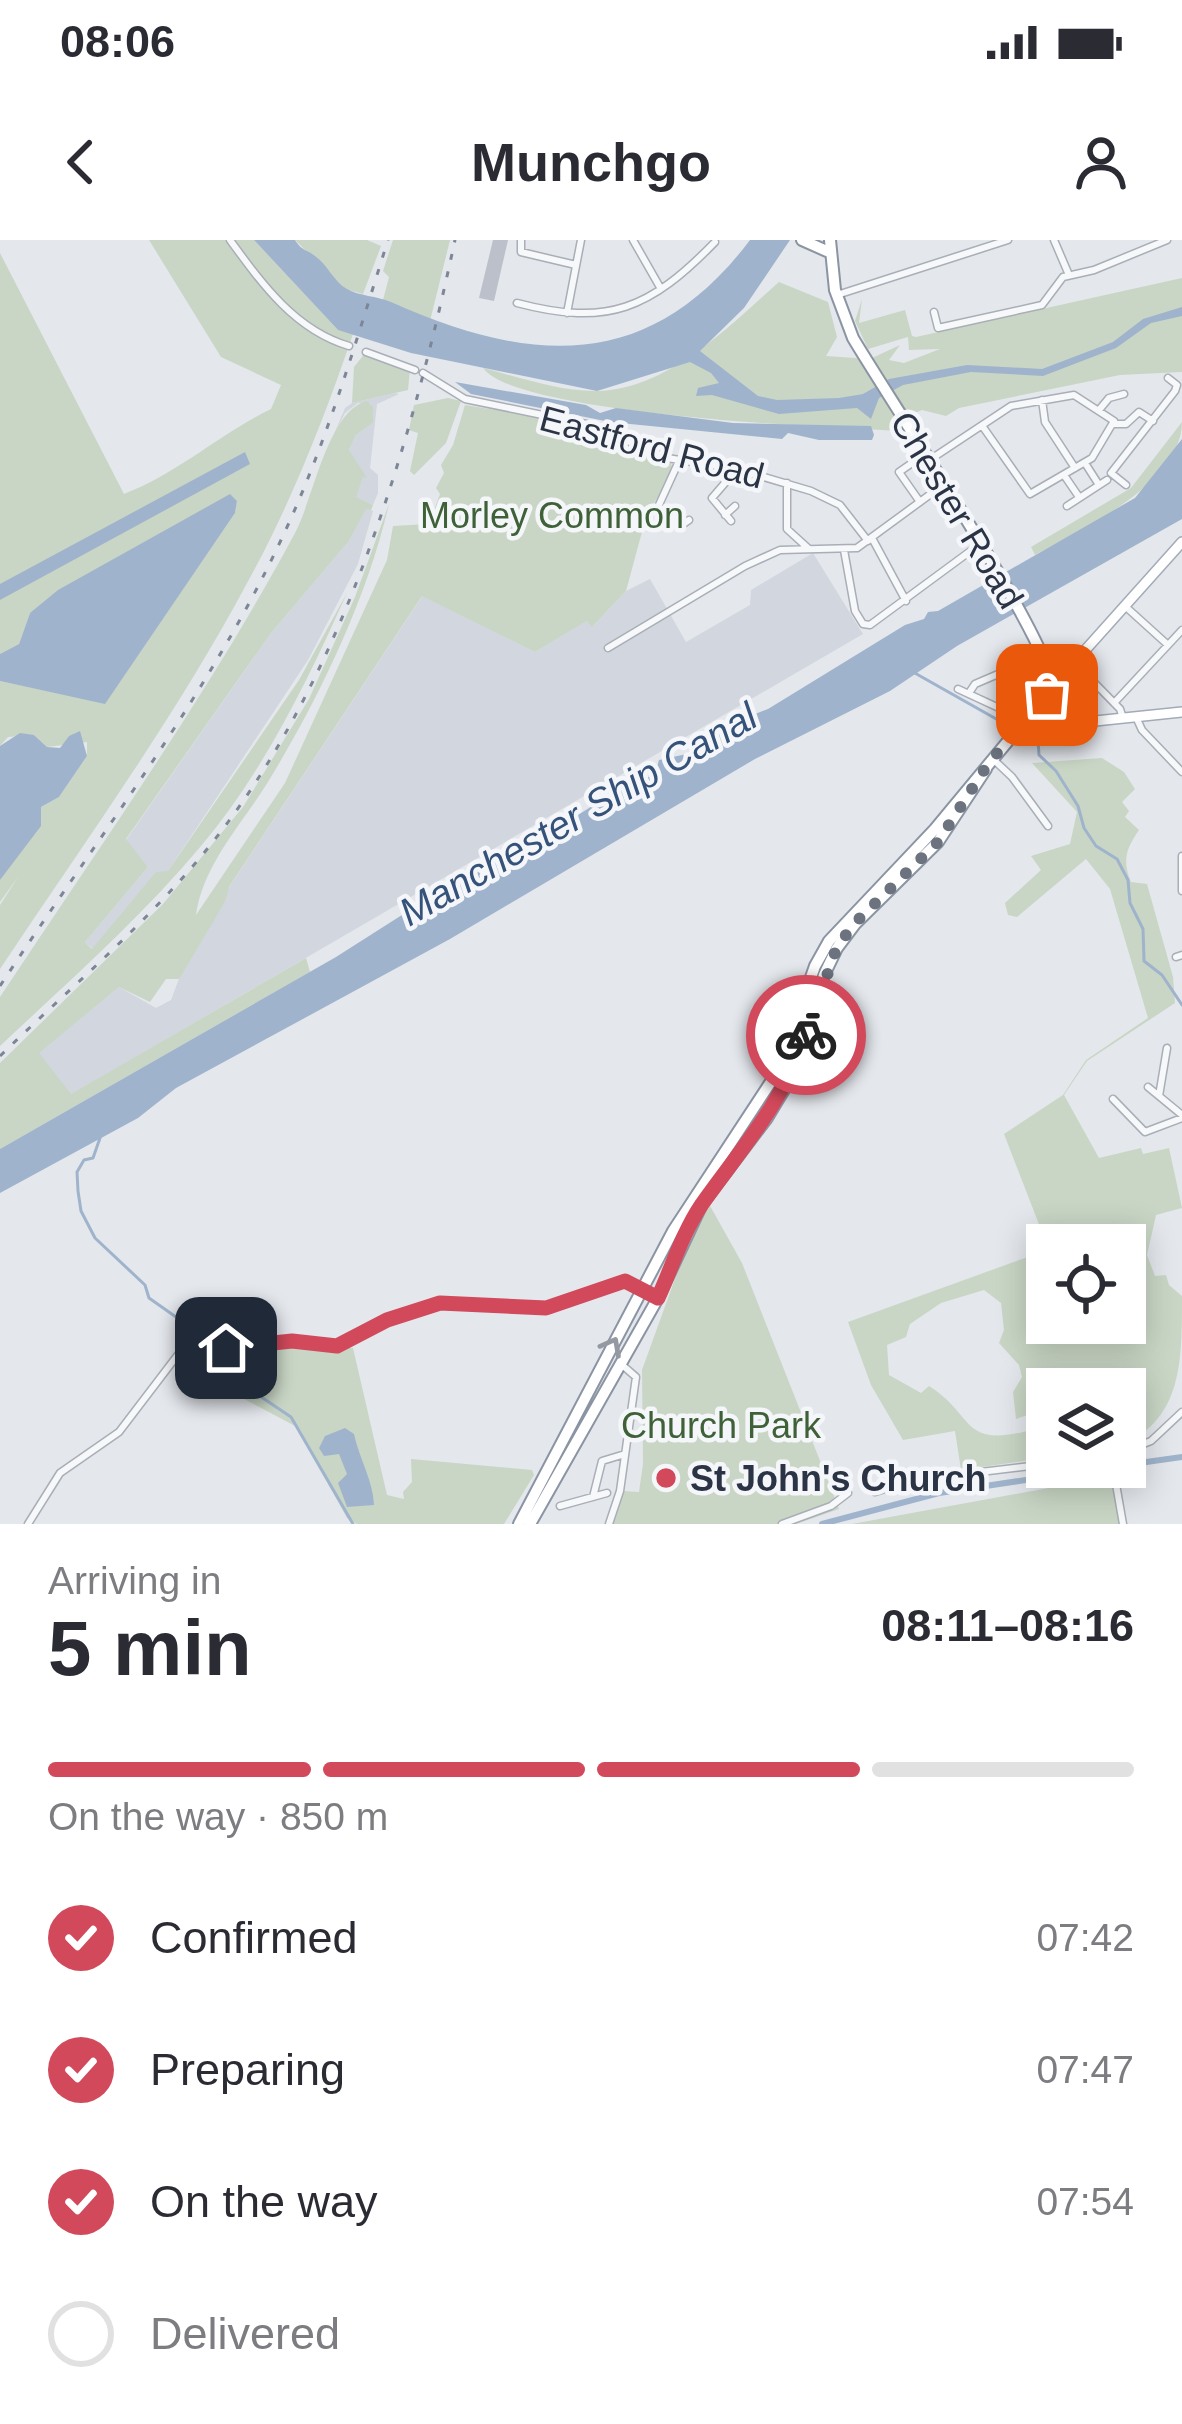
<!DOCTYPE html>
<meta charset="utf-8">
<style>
:root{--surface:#fff;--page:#f7f7f7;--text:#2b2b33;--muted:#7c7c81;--line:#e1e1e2;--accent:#d1495b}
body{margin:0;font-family:Helvetica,sans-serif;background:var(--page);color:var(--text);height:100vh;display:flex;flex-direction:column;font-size:45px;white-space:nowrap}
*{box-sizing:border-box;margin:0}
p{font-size:39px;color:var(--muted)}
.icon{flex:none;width:66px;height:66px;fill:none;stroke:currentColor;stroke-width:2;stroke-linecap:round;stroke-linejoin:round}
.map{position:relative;height:1284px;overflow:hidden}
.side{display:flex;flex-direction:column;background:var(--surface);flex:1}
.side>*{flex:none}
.tools{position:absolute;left:1026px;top:984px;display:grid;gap:24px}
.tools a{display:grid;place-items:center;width:120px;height:120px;border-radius:0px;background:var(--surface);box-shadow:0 6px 30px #0003;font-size:60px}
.pin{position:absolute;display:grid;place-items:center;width:102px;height:102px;color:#fff;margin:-51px;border-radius:24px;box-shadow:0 6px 18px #0006}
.courier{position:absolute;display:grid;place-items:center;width:120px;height:120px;margin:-60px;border:9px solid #d1495b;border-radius:50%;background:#fff;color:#222;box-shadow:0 3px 15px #0007}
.head em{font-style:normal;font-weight:800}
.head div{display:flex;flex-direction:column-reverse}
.head{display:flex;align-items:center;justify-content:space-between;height:204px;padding:0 48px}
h1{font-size:78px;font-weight:800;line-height:90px}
.bar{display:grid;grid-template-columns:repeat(4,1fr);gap:18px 12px;align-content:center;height:144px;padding:0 48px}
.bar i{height:15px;border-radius:9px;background:var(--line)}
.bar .selected{background:var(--accent)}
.bar p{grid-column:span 4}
ol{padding:0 48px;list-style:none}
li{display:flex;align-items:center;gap:36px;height:132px}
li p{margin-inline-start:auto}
li .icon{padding:12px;border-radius:50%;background:var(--accent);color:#fff;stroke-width:4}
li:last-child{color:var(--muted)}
li i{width:66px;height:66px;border:6px solid var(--line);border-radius:50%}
.status{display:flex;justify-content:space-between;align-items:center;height:84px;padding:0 60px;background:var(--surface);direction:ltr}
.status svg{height:33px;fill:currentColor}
header{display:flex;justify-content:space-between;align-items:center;height:156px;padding:0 48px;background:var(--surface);font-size:54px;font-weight:800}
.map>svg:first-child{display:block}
</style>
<div class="status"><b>08:06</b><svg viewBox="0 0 49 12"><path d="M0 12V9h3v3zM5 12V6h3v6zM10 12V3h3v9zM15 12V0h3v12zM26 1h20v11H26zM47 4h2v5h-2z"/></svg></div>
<header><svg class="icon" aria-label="back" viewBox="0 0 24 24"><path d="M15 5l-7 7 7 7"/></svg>Munchgo<svg class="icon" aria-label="person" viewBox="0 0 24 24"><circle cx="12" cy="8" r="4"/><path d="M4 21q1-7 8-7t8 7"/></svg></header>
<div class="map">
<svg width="1182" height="1284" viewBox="0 0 1182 1284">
<rect width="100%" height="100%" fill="#e4e7ec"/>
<!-- built -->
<path fill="#d2d6de" d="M395,153L399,154L377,164L370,228L378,235V253L373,265L355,257L363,237L349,210L356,195L373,183L371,164L358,163L345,173L332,199L345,168L352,163Z
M366,268L373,271L358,324L308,420L168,631L93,709L85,702L148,627L126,600L271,393L349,301Z
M813,313L863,394L70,855L38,813L119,747L156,768L171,760L183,728L225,662L226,652L423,355L535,412L587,381L593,386L626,351L650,339L686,402L750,365L751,350Z"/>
<!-- green -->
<path fill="#c9d6c5" d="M149,0H254L338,90L353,94C324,179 290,266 246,345C174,479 84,603 0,729V665L18,637L0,662V640L41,567L59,557L87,516V502L47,507L34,495L8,497L0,506V441L105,463L235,273L237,261L30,373L19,404L0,414V13L124,254C177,234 220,194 271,169L281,145L221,117Z
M295,0H367L381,6L363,54L345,49Z
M393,0H450L430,81L383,60L389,37L383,31Z
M1182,38V132L1120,135L959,168L946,176L922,170L896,181L901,191C836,188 517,175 483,128C518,137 558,151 594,151C667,151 729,86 779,42L828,62L837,97L826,116L870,119L900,105L889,120L904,123L940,109L909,110L908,97L868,109L855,81L862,59L859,83L905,70L912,96L916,97Z
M366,112L410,129L408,150L352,163L354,127Z
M448,158L461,161L446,203L414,235L410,231L418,193L409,190L414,165Z
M367,161L373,167V183L356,195L349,210L367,238L363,237L356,257L373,265L371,270L366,269L349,301L271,393L126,599L148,627L85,702L92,709L156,632L168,631L299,440L347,353C307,442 264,531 201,606C140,679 69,741 0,806V757C101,604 208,455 295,293C313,260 328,170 367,161Z
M465,165L591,185L671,223L673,231L646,277L626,351L592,387L587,381L535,412L422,356L229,647L225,662L179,739H166L150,762L119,747L39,813L71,854L306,718L310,732L0,909V823L163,664L243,567L309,459L355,357L389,264C367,358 321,454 271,537C245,581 203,623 196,675L285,543L387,320L393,286L429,284L440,254L436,248L444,233L441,225L453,205Z
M1182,182C1182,243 1081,290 1035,315L1031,307L1131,248Z
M1102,518L1124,532L1135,549L1122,562L1129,571L1125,577L1139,590C1126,609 1122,620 1131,642L1147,644L1173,737L1175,763L1087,821L1064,855L1099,918L1141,908L1143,914L1169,908L1182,968L1156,975L1147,1015L1155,1036L1166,1035L1169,1045L1182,1056C1182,1123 1182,1176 1125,1204V1149H1047V1168L1016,1179L1013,1152L1022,1137L1019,1125L999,1103L1004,1090L1001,1063L984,1050L941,1063L910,1084L906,1097L887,1105L889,1135L921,1153L929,1146C974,1174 961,1208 1027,1191L1030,1220L961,1230L955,1191L903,1200L871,1145L848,1082L1047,1010V1083H1125V1005H1047L1004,894L1063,855L1086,820L1148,778L1110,649L1086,619L1017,677L1008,675L1005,663L1041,630L1031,616L1070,604L1077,572L1032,523Z
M709,964L742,1023L839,1269L796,1284H612L623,1251L639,1252L643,1224L642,1130L693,989Z
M291,1104L353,1108L387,1255L404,1259L403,1252L412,1242L411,1219L532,1230L534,1235L504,1284H357L347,1278L297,1187L227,1150L250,1141L264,1108Z
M1114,1236L1122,1284H852Z"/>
<!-- water -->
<path fill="#9fb4cc" d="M254,0H295C302,11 306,9 315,16C327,24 334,42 347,49C359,56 377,56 391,62C530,124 649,134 750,0H790L744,68L700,111L758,156L777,160L839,158L863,154L889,139L967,125L1042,129L1113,102L1143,79L1182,67V76L1151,83L1116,108L1043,136L971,132L903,145L879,158L871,179L857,168L779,174L712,155L696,156L698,148L719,143L711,133L690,122L597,151L411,113L338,90Z
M455,142L586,165L600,173L616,168L733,183L871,186L874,195L872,200H819L788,193L782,199L610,182L471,154Z
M1182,199V279L957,406L890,451L755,519L450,699L176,848L138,878L0,953V909L336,717L493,617L522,610L629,543L655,535L659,520L696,512L724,486L768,469L905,385L924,379L928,372L938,371L1135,258Z
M245,212L250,224L0,360V344Z
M230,254L237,261L235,273L105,464L0,441V414L19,404L30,373L58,350Z
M80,491L87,516L59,557L41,567V586L0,640V506L20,493L34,495L47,507L60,508L69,496Z
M345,1188L354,1194C359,1218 373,1240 374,1265L347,1267L338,1243L347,1234L339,1214L324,1216L319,1208L325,1196Z"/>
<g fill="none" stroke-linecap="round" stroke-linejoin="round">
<!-- stream -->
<path stroke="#9fb4cc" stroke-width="3" d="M913,432L1014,489
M1022,494L1038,500L1039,515L1056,531L1078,566L1084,588L1096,606L1117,619L1128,640L1130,663L1143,689L1144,721L1162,735L1182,765
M100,898L93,918L84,920L77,932L78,951L81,971L95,998L145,1045L149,1058L176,1077L213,1091L214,1101L236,1116L255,1115L239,1142L291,1177L353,1284"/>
<!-- canal -->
<path stroke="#9fb4cc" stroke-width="6" d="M1125,1225L1182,1217
M822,1284L939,1253L1112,1227"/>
</g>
<!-- building -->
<path fill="#bbc0ca" d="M493,0H508L494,61L479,58Z"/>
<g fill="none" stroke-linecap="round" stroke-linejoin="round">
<defs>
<path id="minor" d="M230,0C262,44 295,90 349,106
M521,0V12L576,25
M633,0L661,49
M1054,0L1069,35
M837,55L1008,0
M517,63C608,87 650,69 715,2
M934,72L938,88L1042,65L1063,37L1094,30L1167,0
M567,73L581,0
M366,112L415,130
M423,133L465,159L591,185L667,218L737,229L811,251L840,265L868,301
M1042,160L1045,182L1075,228
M1099,170L1109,158L1124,154
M1114,184H1126L1139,172L1153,181
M931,219L1011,166L1074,155L1114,181L1092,218L1030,254L983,187
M679,221L658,267L679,287L689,280
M915,221L899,232L920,262
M1085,223L1099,245
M1064,235L1079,257
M787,243V289L809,309
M1126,245L1111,233L1175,151L1177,145L1168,138
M1067,266L1107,240
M725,275L735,266
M731,281L712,258L737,229
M872,298L906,361
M844,310L855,371L863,384L870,385L980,304
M1126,367L1168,405
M608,408L745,326L780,310L857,308L943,245
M1075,423L1120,469L1123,478
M958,449L1025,480
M969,453L975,444L1003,432
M1114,463L1182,390
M1136,477L1142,490L1182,532
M994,520L1012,537L1048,586
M1182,616V651
M1176,717L1182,715
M1148,847L1182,875
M1159,856L1167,808
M1113,859L1145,892L1182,878
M1125,1211L1151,1201L1182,1172
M1113,1227L1123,1284
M867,1243L875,1252L914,1240L1047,1224
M593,1257L602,1221L625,1214
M560,1266L607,1253
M28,1284L60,1233L119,1192L180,1112L292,1101L337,1106L387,1080L439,1063L546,1068L625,1041L658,1058
M609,1284L620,1251L636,1137L621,1124
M782,1284L831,1266L848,1253"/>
<path id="major" d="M1052,435L1071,426L1182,302
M1026,481L1047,486L1182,472"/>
<path id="highway" d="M802,0L829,12
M519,1284L673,991L778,831L815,726L829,701L935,589L1052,448C1056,409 884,151 853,98L835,50L830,0
M530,1284L658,1058L702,964L767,878L793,835L824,735L837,708L855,684L938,602L986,529"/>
</defs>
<!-- minor casing -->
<use href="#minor" stroke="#a9aeb7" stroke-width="9"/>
<!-- major casing -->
<use href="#major" stroke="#a3abb8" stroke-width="12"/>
<!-- highway casing -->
<use href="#highway" stroke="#8b94a3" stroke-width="14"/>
<!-- minor -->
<use href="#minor" stroke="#f7f8fa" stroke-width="6"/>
<!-- major -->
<use href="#major" stroke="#fff" stroke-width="9"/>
<!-- highway -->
<use href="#highway" stroke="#fff" stroke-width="10"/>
<!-- rail -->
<path stroke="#7d8696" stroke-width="3" stroke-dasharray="6 12" stroke-linecap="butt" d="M0,746C94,603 209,454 281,300C327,203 356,101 388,0
M0,816C72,746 149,682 212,603C344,437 411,205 455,0"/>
</g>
<!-- one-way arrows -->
<defs><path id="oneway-chevron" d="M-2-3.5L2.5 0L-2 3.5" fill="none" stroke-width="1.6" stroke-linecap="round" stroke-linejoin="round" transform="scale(3)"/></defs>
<use stroke="#959aa2" href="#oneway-chevron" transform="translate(612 1106) rotate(-62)"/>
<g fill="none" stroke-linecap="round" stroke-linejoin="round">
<!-- done -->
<path stroke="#6c737f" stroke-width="12" stroke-dasharray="0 21.6" d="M806,795L837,707L855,683L938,602L988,524L1047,455"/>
<!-- route -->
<path stroke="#d1495b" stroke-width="15" d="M226,1108L292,1101L337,1106L387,1080L440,1063L546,1068L625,1041L658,1058C672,1027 683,992 702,964C742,908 784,861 806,795"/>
</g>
<!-- markers -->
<circle fill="#d1495b" stroke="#f4f6f9" stroke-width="4.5" cx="666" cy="1238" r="12"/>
<g text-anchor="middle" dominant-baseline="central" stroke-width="9" stroke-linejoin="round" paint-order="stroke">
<!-- street labels -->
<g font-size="36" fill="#2b3445" stroke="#f4f6f9">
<text transform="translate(652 207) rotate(15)">Eastford Road</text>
<text transform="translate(957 270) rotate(59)">Chester Road</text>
</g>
<!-- park labels -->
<g font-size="36" fill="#3f6138" stroke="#f4f6f9">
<text x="552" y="275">Morley Common</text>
<text x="721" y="1185">Church Park</text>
</g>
<!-- poi labels -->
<g font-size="36" font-weight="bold" fill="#2b3445" stroke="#f4f6f9" text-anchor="start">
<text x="690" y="1238">St John's Church</text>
</g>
<!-- water labels -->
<g font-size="39" font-style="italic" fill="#34527a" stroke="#f4f6f9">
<text transform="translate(578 574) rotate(-30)">Manchester Ship Canal</text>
</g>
</g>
</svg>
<div class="tools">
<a><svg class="icon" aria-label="locate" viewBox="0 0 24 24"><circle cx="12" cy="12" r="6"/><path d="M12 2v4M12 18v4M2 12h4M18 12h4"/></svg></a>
<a><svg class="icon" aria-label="layers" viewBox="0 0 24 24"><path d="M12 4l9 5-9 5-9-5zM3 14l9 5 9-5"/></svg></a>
</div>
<div class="pin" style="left:1047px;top:455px;background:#ea580c"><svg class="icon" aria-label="bag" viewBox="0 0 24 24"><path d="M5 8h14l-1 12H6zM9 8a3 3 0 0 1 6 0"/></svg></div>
<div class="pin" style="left:226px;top:1108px;background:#1f2937"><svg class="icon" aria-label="home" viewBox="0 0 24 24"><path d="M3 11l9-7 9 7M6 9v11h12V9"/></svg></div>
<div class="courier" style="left:806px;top:795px"><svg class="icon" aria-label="bike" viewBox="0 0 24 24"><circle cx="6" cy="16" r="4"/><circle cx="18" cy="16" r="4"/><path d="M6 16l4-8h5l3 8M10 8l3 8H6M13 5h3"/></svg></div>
</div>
<section class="side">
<div class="head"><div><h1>5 min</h1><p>Arriving in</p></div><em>08:11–08:16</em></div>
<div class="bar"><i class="selected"></i><i class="selected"></i><i class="selected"></i><i></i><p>On the way · 850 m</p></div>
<ol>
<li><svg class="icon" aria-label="check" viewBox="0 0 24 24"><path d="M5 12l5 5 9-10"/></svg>Confirmed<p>07:42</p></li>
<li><svg class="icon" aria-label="check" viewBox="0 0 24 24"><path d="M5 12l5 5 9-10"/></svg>Preparing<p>07:47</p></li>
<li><svg class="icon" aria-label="check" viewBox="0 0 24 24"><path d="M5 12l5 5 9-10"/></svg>On the way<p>07:54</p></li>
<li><i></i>Delivered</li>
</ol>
</section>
